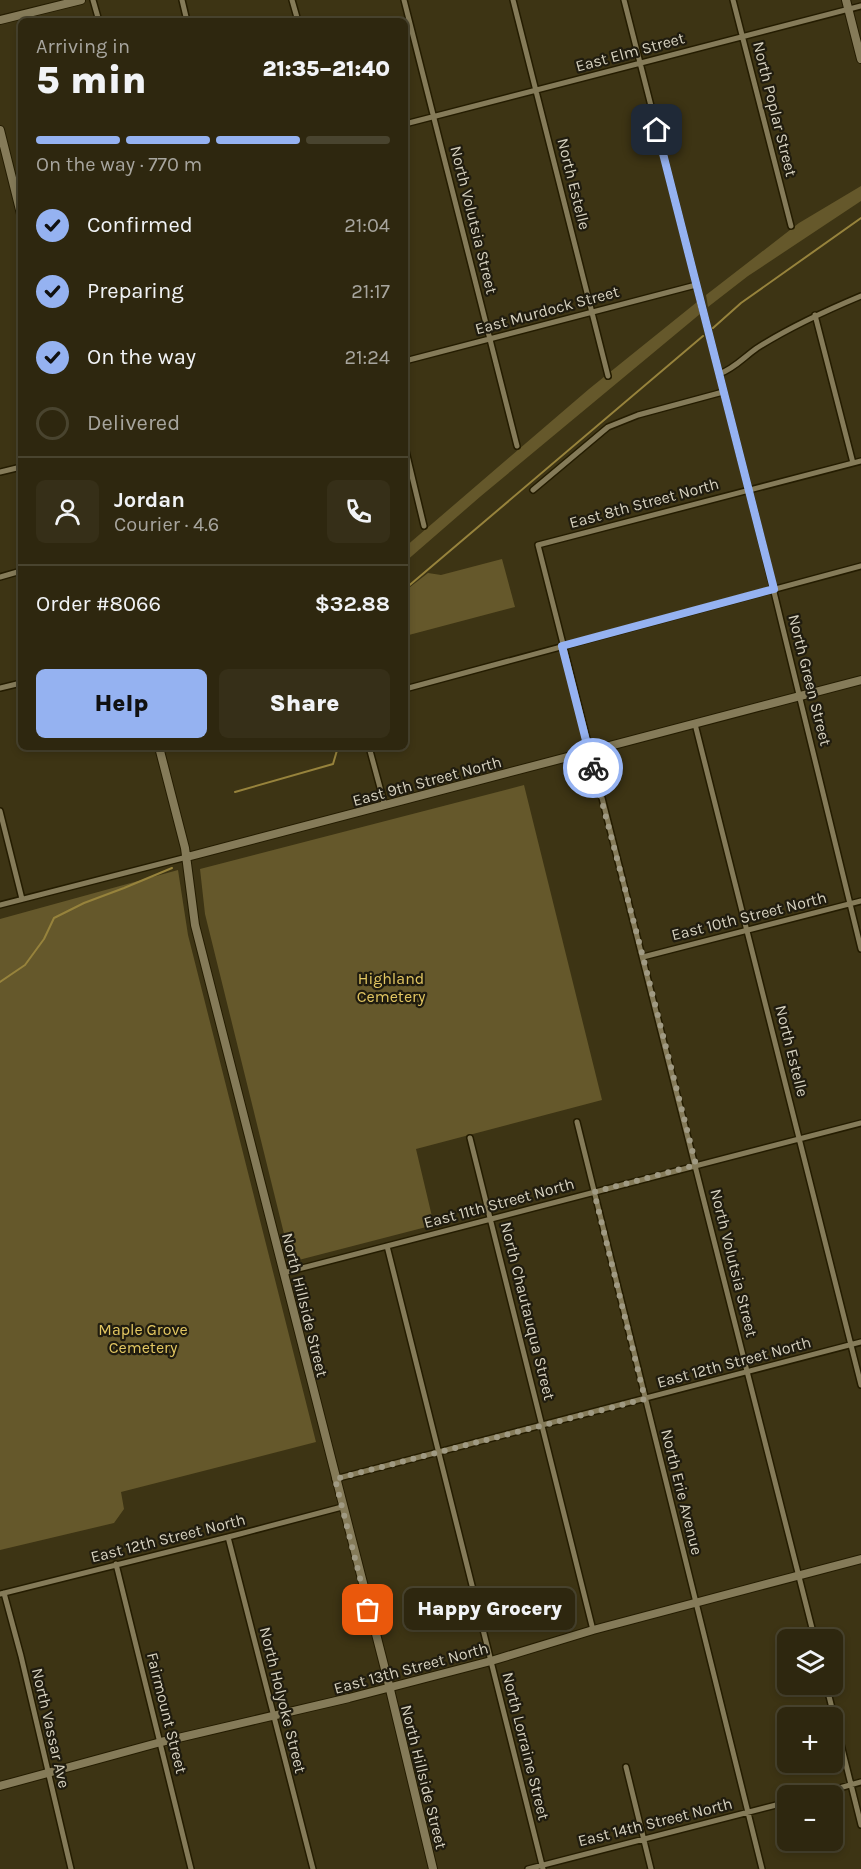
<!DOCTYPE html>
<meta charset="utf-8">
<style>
:root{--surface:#2e270f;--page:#362f18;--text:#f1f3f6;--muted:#a7a59e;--line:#49442f;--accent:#95b2f1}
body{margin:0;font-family:Karla,sans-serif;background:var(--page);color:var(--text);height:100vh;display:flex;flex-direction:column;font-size:22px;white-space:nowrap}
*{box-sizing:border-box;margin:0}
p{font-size:20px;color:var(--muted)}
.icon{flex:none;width:33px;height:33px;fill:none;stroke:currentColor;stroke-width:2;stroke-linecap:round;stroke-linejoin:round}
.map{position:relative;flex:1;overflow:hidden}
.details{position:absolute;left:18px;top:18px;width:390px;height:732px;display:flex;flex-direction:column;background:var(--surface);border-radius:9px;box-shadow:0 3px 9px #0003,0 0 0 2px var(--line)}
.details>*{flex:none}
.buttons{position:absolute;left:777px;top:1629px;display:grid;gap:12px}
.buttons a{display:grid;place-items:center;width:66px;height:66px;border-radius:9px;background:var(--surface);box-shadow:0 3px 9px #0003,0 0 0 2px var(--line);font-size:30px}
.pin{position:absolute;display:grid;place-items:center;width:51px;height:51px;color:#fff;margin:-26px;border-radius:12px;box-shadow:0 3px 9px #0006}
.courier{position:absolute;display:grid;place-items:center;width:60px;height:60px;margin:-30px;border:4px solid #95b2f1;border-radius:50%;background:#fff;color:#222;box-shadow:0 2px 8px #0007}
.bubble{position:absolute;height:42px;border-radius:9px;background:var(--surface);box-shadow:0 3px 9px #0003,0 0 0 2px var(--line);font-size:20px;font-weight:800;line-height:42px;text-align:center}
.summary em{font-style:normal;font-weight:800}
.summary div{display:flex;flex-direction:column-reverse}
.summary{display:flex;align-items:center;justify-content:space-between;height:102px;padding:0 18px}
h1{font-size:39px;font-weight:800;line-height:45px}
.bar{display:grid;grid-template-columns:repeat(4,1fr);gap:9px 6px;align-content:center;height:72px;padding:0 18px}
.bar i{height:8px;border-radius:4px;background:var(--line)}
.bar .on{background:var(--accent)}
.bar p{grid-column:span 4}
.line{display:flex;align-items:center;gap:15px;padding:0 18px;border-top:2px solid var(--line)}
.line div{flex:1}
.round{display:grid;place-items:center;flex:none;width:63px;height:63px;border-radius:9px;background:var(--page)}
ol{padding:0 18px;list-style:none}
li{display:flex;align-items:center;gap:18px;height:66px}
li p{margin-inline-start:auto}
li .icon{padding:6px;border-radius:50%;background:var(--accent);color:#111;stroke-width:4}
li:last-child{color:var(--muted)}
li i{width:33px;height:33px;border:3px solid var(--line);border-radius:50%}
.primary-button{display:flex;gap:12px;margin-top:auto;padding:12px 18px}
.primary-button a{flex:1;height:69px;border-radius:9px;background:var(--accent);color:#111;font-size:24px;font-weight:800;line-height:69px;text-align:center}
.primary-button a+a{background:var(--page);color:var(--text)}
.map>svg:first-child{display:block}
</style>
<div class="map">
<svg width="861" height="1869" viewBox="0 0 861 1869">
<rect width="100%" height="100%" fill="#3d3414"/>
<!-- green -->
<path fill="#65582b" d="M861,186V201L748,276L708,307L706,295L799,223Z
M697,302L700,314L481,496L405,562V547L589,389Z
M502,559L515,607L405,636V591L428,573L441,575Z
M524,785L602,1100L416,1149L434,1225L291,1262L205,914L200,869Z
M178,870L188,935L316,1442L121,1492L124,1509L114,1523L0,1550V919Z"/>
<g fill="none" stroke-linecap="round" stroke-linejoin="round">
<!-- stream -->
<path stroke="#97833c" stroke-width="2" d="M713,328L741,303L861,218
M405,589L703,336
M235,792L333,764L338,747
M0,982L25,965L44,939L54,918L84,903L124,888L172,868"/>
<defs>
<path id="street" d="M93,0L99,21
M182,0L187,21
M292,0L298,21
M404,0L517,446
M513,0L608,376
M624,0L755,514L861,949
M733,0L791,226
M405,124L861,6
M815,315L853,463
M405,361L696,285
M719,374C734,369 744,357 757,348C790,327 825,311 861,296
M405,447L424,526
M0,472L21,467
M533,490L608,427L638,415L723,392
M0,577L21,571
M0,688L21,683
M405,689L861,566
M695,724L861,1385
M369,747L385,806
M0,811L22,899
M0,905L187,857
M643,957L861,901
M577,1122L762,1869
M470,1138L593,1630
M387,1246L543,1869
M283,1273L861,1123
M335,1479L861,1342
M228,1537L313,1869
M116,1564L191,1869
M4,1593L21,1656L71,1869
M0,1594L236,1535L342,1507
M815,1640L538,545L861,461
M826,1684L861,1825
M626,1767L651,1869
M811,1796L861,1782
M528,1869L788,1802"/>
<path id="secondary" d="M846,0L861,59
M0,20L81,0
M0,130L21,214
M159,747L185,848L195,925L387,1677L433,1869
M187,857L861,680
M0,1786L161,1742L349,1698L491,1661L593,1630L861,1559"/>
</defs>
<!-- street casing -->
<use href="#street" stroke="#241c00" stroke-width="8"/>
<!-- secondary casing -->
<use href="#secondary" stroke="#241c00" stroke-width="10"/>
<!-- street -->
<use href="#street" stroke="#857b59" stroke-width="5"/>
<!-- secondary -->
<use href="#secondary" stroke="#857b59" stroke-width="8"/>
</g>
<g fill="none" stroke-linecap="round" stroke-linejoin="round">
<!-- done -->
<path stroke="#a09a83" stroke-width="6" stroke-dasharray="0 10.8" d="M368,1610L335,1479L645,1399L594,1192L696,1165L643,957L593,768"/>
<!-- route -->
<path stroke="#95b2f1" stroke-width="8" d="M593,768L562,646L774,589L657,130"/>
</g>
<g text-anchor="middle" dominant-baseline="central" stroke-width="4.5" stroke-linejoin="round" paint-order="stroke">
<!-- street labels -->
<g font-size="16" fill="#d6d1bf" stroke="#201c0f">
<text transform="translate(630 52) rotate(-15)">East Elm Street</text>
<text transform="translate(775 109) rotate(76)">North Poplar Street</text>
<text transform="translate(574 184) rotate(76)">North Estelle</text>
<text transform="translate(474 220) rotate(76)">North Volutsia Street</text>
<text transform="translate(547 310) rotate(-15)">East Murdock Street</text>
<text transform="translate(644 503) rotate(-15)">East 8th Street North</text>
<text transform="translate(810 680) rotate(76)">North Green Street</text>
<text transform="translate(427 781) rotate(-15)">East 9th Street North</text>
<text transform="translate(749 916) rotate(-14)">East 10th Street North</text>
<text transform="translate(792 1051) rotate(76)">North Estelle</text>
<text transform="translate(499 1203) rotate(-15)">East 11th Street North</text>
<text transform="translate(734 1263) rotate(76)">North Volutsia Street</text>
<text transform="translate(305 1305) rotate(76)">North Hillside Street</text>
<text transform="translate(528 1311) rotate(76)">North Chautauqua Street</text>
<text transform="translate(734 1362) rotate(-15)">East 12th Street North</text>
<text transform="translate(682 1492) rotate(76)">North Erie Avenue</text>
<text transform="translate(168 1538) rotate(-14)">East 12th Street North</text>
<text transform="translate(411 1668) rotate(-15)">East 13th Street North</text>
<text transform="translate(283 1700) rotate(76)">North Holyoke Street</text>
<text transform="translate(167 1713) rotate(76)">Fairmount Street</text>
<text transform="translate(51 1728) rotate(77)">North Vassar Ave</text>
<text transform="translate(526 1746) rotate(76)">North Lorraine Street</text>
<text transform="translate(424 1777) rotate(76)">North Hillside Street</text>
<text transform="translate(655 1822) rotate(-14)">East 14th Street North</text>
</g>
<!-- park labels -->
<g font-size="16" fill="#e3c762" stroke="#201c0f">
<text x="391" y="978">Highland<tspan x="391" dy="18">Cemetery</tspan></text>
<text x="143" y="1329">Maple Grove<tspan x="143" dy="18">Cemetery</tspan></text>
</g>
</g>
</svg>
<div class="buttons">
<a><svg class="icon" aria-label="layers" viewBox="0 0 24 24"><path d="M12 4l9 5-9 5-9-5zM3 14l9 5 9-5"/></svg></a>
<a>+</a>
<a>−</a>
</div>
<div class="pin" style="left:368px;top:1610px;background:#ea580c"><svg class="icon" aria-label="bag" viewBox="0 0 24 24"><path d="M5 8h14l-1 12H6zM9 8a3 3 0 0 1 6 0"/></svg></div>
<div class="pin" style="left:657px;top:130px;background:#1f2937"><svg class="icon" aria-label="home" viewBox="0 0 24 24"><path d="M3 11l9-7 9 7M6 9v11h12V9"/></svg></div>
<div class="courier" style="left:593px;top:768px"><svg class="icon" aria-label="bike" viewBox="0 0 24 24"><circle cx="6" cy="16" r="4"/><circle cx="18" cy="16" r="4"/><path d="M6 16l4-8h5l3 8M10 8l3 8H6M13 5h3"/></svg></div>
<div class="bubble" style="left:404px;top:1588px;width:171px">Happy Grocery</div>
<section class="details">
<div class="summary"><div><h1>5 min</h1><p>Arriving in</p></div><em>21:35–21:40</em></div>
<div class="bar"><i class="on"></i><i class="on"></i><i class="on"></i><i></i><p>On the way · 770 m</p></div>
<ol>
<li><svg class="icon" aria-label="check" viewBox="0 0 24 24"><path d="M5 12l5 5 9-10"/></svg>Confirmed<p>21:04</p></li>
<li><svg class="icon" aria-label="check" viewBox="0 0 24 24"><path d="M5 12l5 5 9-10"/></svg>Preparing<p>21:17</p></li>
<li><svg class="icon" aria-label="check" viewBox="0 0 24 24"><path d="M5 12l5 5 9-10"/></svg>On the way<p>21:24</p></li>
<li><i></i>Delivered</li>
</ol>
<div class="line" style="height:108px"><a class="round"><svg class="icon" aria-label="person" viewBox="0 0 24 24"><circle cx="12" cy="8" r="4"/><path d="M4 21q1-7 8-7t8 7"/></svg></a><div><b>Jordan</b><p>Courier · 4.6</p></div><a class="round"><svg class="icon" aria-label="phone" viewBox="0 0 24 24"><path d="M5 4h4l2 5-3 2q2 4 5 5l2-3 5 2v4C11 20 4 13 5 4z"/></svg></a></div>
<div class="line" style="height:78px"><div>Order #8066</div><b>$32.88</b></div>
<div class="primary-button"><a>Help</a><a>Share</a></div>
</section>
</div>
